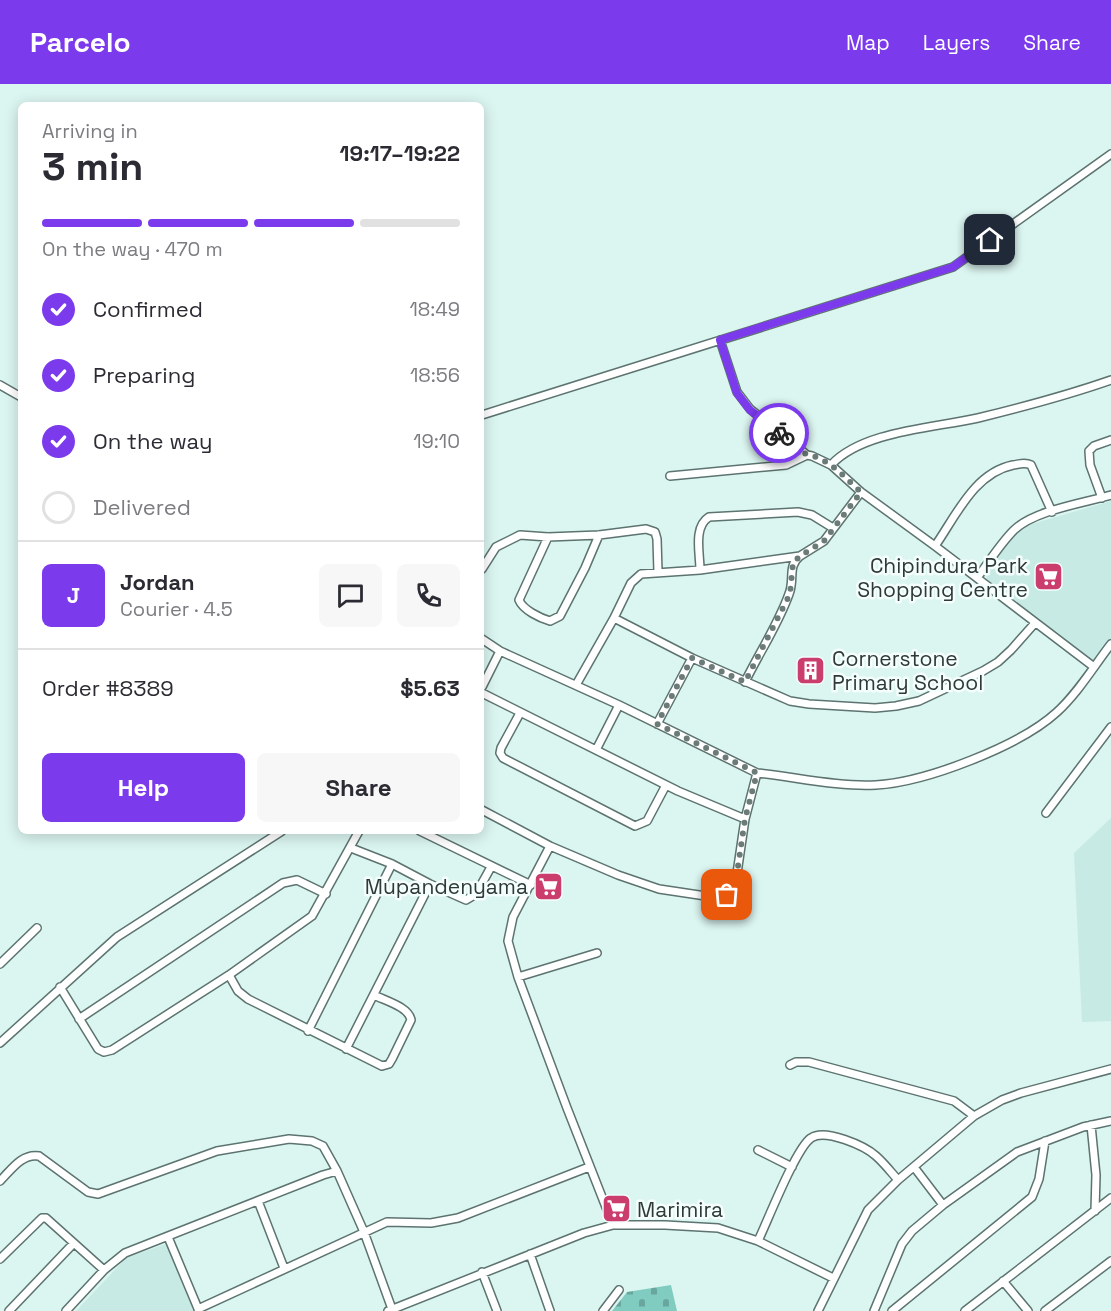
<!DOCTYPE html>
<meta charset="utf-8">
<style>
:root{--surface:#fff;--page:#f7f7f7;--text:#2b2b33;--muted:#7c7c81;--line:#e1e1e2;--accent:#7c3aed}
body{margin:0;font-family:"Space Grotesk",sans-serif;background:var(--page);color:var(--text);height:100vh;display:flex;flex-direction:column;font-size:22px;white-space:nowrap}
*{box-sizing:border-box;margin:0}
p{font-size:20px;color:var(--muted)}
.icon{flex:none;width:33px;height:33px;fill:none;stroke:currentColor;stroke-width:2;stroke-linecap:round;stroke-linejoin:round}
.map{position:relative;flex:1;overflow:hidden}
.side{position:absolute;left:18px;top:18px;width:466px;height:732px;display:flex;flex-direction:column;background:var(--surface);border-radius:9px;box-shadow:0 3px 15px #0003}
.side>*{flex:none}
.pin{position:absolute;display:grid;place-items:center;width:51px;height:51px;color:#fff;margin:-26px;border-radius:12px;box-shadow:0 3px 9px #0006}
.courier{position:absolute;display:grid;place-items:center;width:60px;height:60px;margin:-30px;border:4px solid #7c3aed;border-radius:50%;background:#fff;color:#222;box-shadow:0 2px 8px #0007}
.headline em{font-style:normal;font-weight:600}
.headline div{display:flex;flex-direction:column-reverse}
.headline{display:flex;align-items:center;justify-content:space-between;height:102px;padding:0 24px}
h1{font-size:39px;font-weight:600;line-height:45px}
.bar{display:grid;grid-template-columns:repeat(4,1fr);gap:9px 6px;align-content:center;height:72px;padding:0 24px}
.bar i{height:8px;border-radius:4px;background:var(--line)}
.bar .active{background:var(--accent)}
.bar p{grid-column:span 4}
.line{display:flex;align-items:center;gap:15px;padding:0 24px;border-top:2px solid var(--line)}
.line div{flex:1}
.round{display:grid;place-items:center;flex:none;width:63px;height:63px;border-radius:9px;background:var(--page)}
ol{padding:0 24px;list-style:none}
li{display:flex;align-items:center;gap:18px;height:66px}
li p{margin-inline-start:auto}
li .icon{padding:6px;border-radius:50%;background:var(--accent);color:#fff;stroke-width:4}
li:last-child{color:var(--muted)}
li i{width:33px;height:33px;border:3px solid var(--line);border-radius:50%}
.action{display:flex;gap:12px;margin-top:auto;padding:12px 24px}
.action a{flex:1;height:69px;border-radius:9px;background:var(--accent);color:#fff;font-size:24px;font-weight:600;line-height:69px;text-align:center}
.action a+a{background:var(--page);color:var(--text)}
header{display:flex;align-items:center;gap:36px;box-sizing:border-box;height:84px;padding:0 30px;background:var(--accent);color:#fff}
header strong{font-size:28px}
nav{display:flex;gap:33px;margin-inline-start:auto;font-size:21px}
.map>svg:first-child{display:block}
</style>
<header>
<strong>Parcelo</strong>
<nav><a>Map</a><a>Layers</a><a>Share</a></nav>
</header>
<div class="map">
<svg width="1111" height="1227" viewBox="0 0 1111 1227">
<defs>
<pattern id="cemetery-stones" width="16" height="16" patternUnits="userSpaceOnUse" patternTransform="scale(1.5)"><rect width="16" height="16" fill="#80ccc1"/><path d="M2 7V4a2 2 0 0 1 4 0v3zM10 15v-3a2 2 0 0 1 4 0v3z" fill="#69a79e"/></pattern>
</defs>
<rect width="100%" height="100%" fill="#dbf5f0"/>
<!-- built -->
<path fill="#c7eae4" d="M1111,417V555L1093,578L987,498L986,487L1019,446L1032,440Z
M1111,734V937L1082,938L1074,769Z
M166,1160L194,1227H76L126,1174Z"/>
<!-- cemetery -->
<path fill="url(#cemetery-stones)" d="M671,1201L677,1227H612L627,1208Z"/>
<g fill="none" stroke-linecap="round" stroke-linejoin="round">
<defs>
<path id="minor" d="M720,256L737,308L750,325L807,371L812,372L831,381L861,408L935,462L1094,583
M0,301L21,313
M482,331L953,183L1111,70
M831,381C862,347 934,344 978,334C1023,323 1068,311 1111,296
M670,392L786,381L807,371
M1102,414L1090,381L1089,367L1094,362L1111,356
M548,453L519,516C523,526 540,534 550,537L560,532L585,484L599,451
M935,462C956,432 974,389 1013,381C1020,380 1025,378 1031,381L1052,428
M482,485L496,463L520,451L548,453L599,451L646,445L655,448L657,455L658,488
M700,486C700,469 693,443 709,433L798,428L812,431L833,444
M977,494C989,478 1000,460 1014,446C1035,426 1084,419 1111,411
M614,534L631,499L641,490L700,486L800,472L824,457L861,408
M482,555L500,567L619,621L757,689
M745,598C759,569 778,541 789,510C795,496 787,482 800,472
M576,601L614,534L692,574L790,617L809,620L875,624L896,622L919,617L983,587L998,578L1011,566L1035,539
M482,603L500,567
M482,609L678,707L745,735
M520,629L501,664L500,669L503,674L635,742L647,737L666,701
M657,640L692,574
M596,666L619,621
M482,726L550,762L618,791L659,805L719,814C728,810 732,806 736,796L745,735L757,689C795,693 838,703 876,701C926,698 1020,662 1057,628C1078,609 1094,582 1111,560
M1046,729L1111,643
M420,747L531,801
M550,762L513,833L508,857L518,893L567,1024L613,1141
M351,764L392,780L430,800L466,816L476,810L491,783
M0,880L37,844
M229,891L238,907L248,915L382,982L389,980L392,975L411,936C409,923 386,917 374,911
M518,893L597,869
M60,903L98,965L104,968L112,966L229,891L312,832L359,747
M79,935L283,799L297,796L326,810
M308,947L392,780
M0,959L117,853L282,747
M346,965L430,800
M790,981L796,978H809L954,1017L974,1032
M1091,1041L1096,1091L1095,1127
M758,1066L792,1083
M914,1083L943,1121
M0,1097C11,1086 22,1069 39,1072L88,1108L98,1110L217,1067L289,1055L312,1057L323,1062L337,1087
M258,1117L284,1184
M168,1153L199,1227
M758,1157C768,1136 796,1064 811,1054C825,1044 865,1062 876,1072C884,1079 891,1088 898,1096
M530,1170L550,1227
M0,1175L42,1134H46L104,1186
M482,1188L497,1227
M1003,1197L1028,1227
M198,1225L387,1138L431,1139L458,1134L589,1083
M9,1227L73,1160
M66,1227L104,1186L125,1169L323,1091L337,1087L364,1148L392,1225
M388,1227L584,1149L613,1141H665L718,1144L758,1157L833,1194
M603,1227L619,1206
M818,1227L868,1126L898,1096L974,1032L1002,1016L1021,1009L1111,985
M874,1227L902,1160L912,1147L943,1121L1017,1068L1083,1043L1111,1037
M892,1227L1032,1113L1039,1095L1045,1057
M965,1227L1111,1114
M1045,1227L1111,1177"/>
</defs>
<!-- minor casing -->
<use href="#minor" stroke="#5c736f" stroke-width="10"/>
<!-- minor -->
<use href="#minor" stroke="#fff" stroke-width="7"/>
</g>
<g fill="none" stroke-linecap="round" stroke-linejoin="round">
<!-- done -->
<path stroke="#6b7b78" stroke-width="6" stroke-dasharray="0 10.8" d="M727,811L733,804L736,796L745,735L757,689L657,640L692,574L745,598L790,510L793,479L800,472L824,457L861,408C846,395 828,373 807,371L779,349"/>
<!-- route -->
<path stroke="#7c3aed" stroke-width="8" d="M779,349L750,326L737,309L720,256L953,183L990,156"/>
</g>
<!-- icons -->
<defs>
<symbol id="supermarket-square" viewBox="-11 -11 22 22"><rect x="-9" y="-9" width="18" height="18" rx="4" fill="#ca3d6d" stroke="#f4fefd"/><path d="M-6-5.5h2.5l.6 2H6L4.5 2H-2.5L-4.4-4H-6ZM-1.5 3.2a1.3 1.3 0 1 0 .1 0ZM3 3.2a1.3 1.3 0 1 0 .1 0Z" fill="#fff"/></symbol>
<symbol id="building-square" viewBox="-11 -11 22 22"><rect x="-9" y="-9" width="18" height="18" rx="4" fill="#ca3d6d" stroke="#f4fefd"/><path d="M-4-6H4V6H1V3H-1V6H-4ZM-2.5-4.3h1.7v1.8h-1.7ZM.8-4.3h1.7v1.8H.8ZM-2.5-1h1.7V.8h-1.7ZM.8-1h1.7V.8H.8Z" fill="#fff"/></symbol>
</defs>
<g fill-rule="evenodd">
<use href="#supermarket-square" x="1032" y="476" width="33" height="33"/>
<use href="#building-square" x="794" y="570" width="33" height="33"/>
<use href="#supermarket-square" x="532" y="786" width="33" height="33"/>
<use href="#supermarket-square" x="600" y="1108" width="33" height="33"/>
</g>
<g text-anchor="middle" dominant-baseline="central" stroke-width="5" stroke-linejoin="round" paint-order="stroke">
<!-- poi labels -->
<g font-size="21" fill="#2f3937" stroke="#f4fefd" text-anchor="end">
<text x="1028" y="481">Chipindura Park<tspan x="1028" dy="24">Shopping Centre</tspan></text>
<text x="832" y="574" text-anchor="start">Cornerstone<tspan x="832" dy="24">Primary School</tspan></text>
<text x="528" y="802">Mupandenyama</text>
<text x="637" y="1125" text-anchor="start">Marimira</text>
</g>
</g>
</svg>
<div class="pin" style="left:727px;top:811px;background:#ea580c"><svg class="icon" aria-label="bag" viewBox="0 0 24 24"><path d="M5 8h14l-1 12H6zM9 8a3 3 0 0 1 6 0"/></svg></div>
<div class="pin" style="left:990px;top:156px;background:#1f2937"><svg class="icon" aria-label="home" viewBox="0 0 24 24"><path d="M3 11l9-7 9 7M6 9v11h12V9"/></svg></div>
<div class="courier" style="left:779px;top:349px"><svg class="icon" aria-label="bike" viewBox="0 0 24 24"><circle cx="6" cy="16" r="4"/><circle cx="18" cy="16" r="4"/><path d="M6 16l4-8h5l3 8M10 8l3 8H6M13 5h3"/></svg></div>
<section class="side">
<div class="headline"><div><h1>3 min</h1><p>Arriving in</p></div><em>19:17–19:22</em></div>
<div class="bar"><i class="active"></i><i class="active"></i><i class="active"></i><i></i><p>On the way · 470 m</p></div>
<ol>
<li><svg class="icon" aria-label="check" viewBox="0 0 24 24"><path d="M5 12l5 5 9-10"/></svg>Confirmed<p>18:49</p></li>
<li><svg class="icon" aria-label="check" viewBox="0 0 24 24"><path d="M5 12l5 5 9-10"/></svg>Preparing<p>18:56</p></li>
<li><svg class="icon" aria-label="check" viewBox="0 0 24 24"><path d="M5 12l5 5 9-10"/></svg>On the way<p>19:10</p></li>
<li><i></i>Delivered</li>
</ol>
<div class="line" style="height:108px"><b class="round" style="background:var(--accent);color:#fff">J</b><div><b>Jordan</b><p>Courier · 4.5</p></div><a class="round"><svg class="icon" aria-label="chat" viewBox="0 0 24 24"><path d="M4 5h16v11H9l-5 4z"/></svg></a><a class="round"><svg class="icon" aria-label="phone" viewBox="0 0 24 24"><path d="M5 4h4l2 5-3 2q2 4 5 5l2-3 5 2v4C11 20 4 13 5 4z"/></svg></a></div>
<div class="line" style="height:78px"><div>Order #8389</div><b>$5.63</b></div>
<div class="action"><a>Help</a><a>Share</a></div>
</section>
</div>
